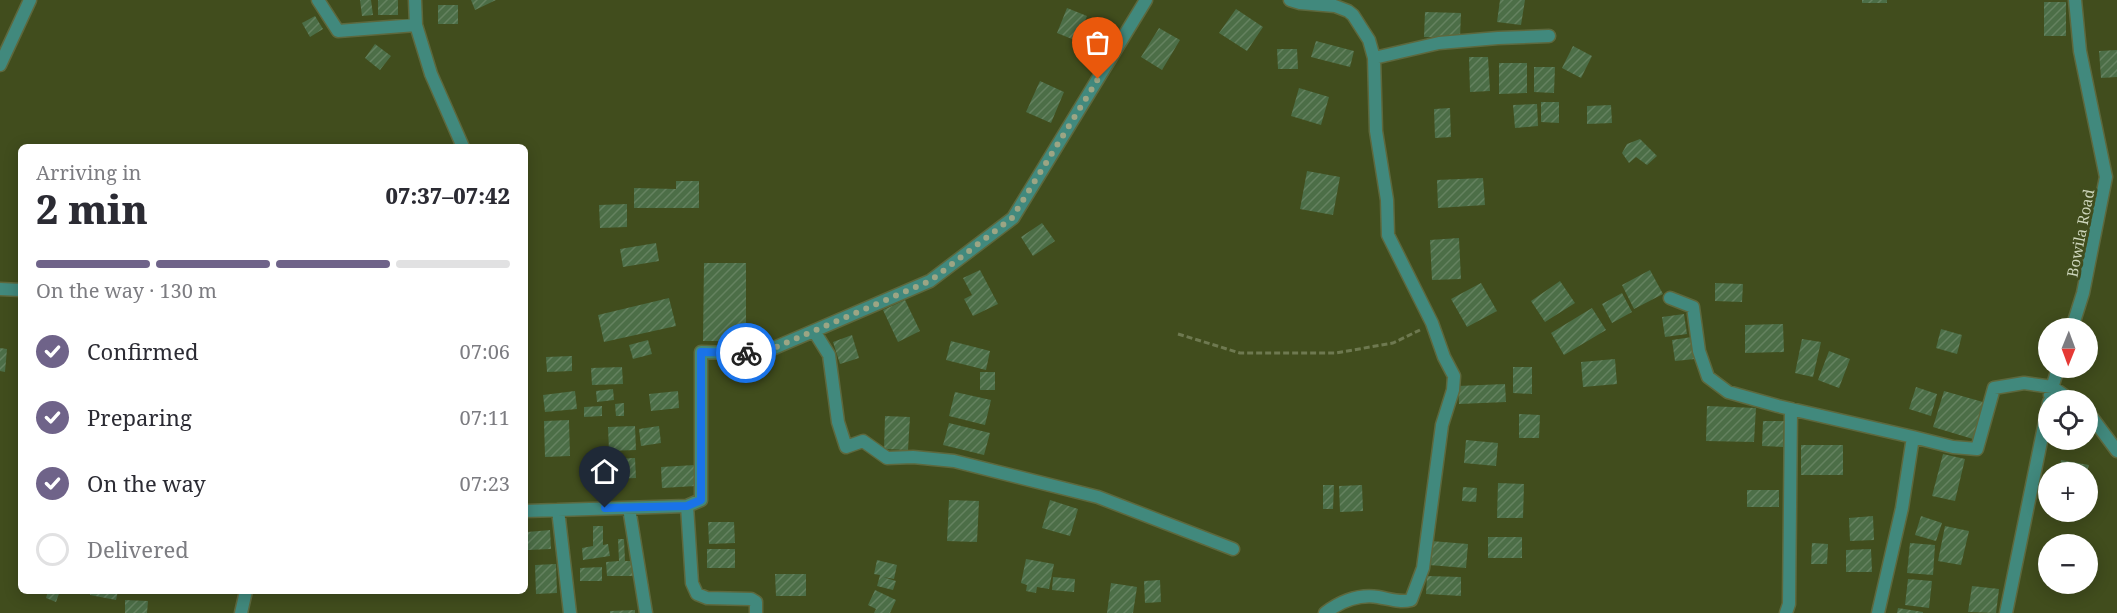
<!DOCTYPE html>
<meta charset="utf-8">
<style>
:root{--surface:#fff;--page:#f2f2f3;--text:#2b2b33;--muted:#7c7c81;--line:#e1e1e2;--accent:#6f6389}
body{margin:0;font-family:"Noto Serif",serif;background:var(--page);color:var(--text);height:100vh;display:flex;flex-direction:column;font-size:22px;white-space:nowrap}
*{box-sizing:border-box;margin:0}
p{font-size:20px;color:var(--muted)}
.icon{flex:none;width:33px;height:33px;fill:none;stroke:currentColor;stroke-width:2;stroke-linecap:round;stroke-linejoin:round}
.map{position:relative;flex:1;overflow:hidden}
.sheet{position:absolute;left:18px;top:144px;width:510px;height:450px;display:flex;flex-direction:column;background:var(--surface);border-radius:9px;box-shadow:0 3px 15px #0003}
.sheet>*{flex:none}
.needle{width:39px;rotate:181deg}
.buttons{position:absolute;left:2038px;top:318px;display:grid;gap:12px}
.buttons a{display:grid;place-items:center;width:60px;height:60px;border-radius:50%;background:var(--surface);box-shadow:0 3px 15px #0003;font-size:30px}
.pin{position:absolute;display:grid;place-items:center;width:51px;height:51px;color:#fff;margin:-62px -26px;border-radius:50% 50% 50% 0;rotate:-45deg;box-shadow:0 0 6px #0007}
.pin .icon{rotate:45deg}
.courier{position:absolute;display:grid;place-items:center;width:60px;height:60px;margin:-30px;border:4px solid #1a73e8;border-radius:50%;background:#fff;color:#222;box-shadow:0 2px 8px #0007}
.headline em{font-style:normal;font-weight:800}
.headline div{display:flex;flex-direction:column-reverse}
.headline{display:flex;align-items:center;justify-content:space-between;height:102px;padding:0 18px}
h1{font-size:39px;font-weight:800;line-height:45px}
.bar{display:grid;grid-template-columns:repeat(4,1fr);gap:9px 6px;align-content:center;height:72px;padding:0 18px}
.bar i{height:8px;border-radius:4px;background:var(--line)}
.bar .on{background:var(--accent)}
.bar p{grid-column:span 4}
ol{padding:0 18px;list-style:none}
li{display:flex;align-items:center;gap:18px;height:66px}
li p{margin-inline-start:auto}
li .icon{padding:6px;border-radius:50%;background:var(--accent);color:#fff;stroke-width:4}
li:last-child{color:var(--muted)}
li i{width:33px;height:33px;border:3px solid var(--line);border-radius:50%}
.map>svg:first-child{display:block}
</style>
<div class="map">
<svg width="2117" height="613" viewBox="0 0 2117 613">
<defs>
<pattern id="building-hatch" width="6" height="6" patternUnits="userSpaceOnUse" patternTransform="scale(1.5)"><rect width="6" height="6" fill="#4c6e47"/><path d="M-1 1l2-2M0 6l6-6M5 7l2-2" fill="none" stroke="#658260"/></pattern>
</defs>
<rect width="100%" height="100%" fill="#414d1d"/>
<!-- building -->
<path fill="url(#building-hatch)" d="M360,0H371L373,15L362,16Z
M378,0H398V15H378Z
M471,0H496L475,10Z
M1500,0H1525L1521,25L1497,22Z
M1862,0H1887V3H1862Z
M2044,2H2066V36H2044Z
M438,5H458V24H438Z
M1067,8L1087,16L1077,41L1057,33Z
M1236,9L1263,27L1247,51L1219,33Z
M1425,12L1461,13L1460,38L1424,37Z
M315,16L323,29L310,37L302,23Z
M1159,28L1180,40L1162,70L1141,57Z
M1316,41L1354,51L1350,67L1311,57Z
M375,44L391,56L380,70L365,58Z
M1573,46L1592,56L1581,78L1562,68Z
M1277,49H1297L1298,69H1278Z
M2117,50V77L2101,78L2099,51Z
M1469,57H1488L1490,91L1470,92Z
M1499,63H1527V93L1499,94Z
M1534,67H1555L1554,93L1534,92Z
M1040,81L1064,92L1051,123L1026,112Z
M1299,88L1329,97L1321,125L1291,116Z
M1541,102H1559V123L1541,122Z
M1537,104L1538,126L1515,128L1513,105Z
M1611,105L1612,123L1587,124V106Z
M1450,108L1451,137L1435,138L1434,109Z
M1640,139L1657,156L1647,165L1636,157L1629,163L1622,153L1627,144Z
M1307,171L1340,177L1333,215L1300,209Z
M1483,178L1485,205L1438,208L1437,180Z
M676,181H699V208H634V188L676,189Z
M627,204V227L600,228L599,205Z
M1042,223L1055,241L1033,256L1021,237Z
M1459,238L1461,279L1432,280L1430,240Z
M656,243L659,261L623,267L620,249Z
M704,263H746V341H703Z
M980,270L998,304L973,316L964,299L972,295L963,278Z
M1650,270L1663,294L1634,309L1622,285Z
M1560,281L1575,303L1545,322L1531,301Z
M1481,283L1497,311L1467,327L1451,299Z
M1715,283L1743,284L1742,302L1715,301Z
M1622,293L1632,312L1612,323L1602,304Z
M669,298L676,326L604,342L598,315Z
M905,300L920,331L898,342L883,310Z
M1592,308L1606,330L1564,355L1551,333Z
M1684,314L1687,334L1665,337L1662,317Z
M1783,324L1784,352L1745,353V325Z
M1941,329L1962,335L1957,354L1936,348Z
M852,335L859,358L840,364L833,342Z
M1692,337L1695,359L1675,361L1672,340Z
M1802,339L1821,342L1813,377L1795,373Z
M648,340L652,354L633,359L629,345Z
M951,341L990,351L986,370L946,360Z
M0,348L7,349L5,372L0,371Z
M1829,351L1850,359L1839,388L1818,380Z
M572,356V371L547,372L546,357Z
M1615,359L1617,384L1583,387L1581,362Z
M622,367L623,384L592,385L591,368Z
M1513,367H1532V394L1513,393Z
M980,372H995V390H980Z
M1505,384L1506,402L1459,404L1458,386Z
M1916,387L1937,394L1931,416L1909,409Z
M613,389L614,400L597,402L596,391Z
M575,391L577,409L545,412L543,395Z
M678,391L679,408L651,411L649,394Z
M1944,391L1983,402L1973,439L1933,427Z
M955,392L991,400L985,425L949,416Z
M624,403V416H616L615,404Z
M602,406V416L584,417V407Z
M1707,406L1756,408L1754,442L1706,441Z
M1519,414L1540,415L1539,438H1519Z
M885,416L910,417L908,450L884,449Z
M569,420L570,456L545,457L544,421Z
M1763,421H1784L1783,447L1762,446Z
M949,423L990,433L984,455L943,445Z
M635,426L636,450L609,451L608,427Z
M659,426L661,443L641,446L639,429Z
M1466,440L1498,443L1496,466L1464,463Z
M1801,445H1843V475H1801Z
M1943,454L1965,459L1955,501L1932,496Z
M635,458L636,478L612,479L611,459Z
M2061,460L2089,465L2087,472H2059Z
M695,465L696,486L662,488L661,467Z
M1498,483L1524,484L1523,518H1497Z
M1323,485H1334L1333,509H1323Z
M1362,485L1363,511L1340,512L1339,486Z
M1463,487L1477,488L1476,502L1462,501Z
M1747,490H1779V507H1747Z
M949,500L979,501L977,542L947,541Z
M1050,500L1078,509L1070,536L1042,528Z
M1873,516L1874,540L1850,541L1849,518Z
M1921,516L1942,523L1936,541L1915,535Z
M708,522H734L735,543L709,544Z
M593,526H603V545L608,544L610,556L583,560L582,548L593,546Z
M1945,526L1969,531L1961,565L1938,561Z
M550,530L551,549L528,550L527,532Z
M1488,537H1522V558H1488Z
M618,539H624L625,561H635L636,576H607L606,562L619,561Z
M1431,541L1468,544L1466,568L1429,565Z
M1812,543L1828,544L1827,564H1811Z
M1910,543L1935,545L1933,575L1907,573Z
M707,549H735V568H707Z
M1871,549L1872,572H1846V550Z
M1026,559L1054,564L1049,589L1037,587L1036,593L1026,591L1027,585L1021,583Z
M877,560L897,565L894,579L883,577L896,581L893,590L877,586L880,575L874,574Z
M556,564L557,593L536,594L535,565Z
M602,567V581H580V568Z
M775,574H806V596H776Z
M1427,576L1461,577V596L1426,594Z
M1053,577L1075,579L1074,592L1052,590Z
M1908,579L1932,581L1929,608L1905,605Z
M1160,580L1161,602L1145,603L1144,581Z
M1111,583L1137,587L1133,613H1107Z
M1972,586L1999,589L1996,613L1968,612Z
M875,590L896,600L890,613H874L876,609L868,605Z
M48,591H60L56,602L46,598Z
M90,591H118L116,600L90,595Z
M125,600L148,601L147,613H125Z
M1898,608L1923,612V613H1897Z
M635,610V613H610V611Z"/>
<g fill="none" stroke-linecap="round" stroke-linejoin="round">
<defs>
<path id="street" d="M318,0L338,31L416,25
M415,0L416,25L431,74L463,147
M1290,0L1300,3L1335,6L1348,11L1353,15L1369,40L1374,58L1376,131L1387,200L1388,235L1432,323L1444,357L1454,376L1453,390L1442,425L1423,568L1411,600C1400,603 1390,599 1378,597C1358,594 1341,601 1325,613
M1374,58L1439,43L1498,38L1549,36
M0,65L30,0
M0,289L21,290
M1670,298L1693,307L1699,351L1708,377L1728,392L1778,406L1913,437L1902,508L1878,613
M2072,328L2083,293L2106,177L2080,51L2075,0
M814,331L829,355L838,422L846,447L863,441L887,458L913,457L954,461L1098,497L1233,549
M2050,395L2058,368
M2088,412L2117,451
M1913,437L1953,447L1977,449L1994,388L2024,383L2052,387L2071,400
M687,506L701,500V352L760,354L930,281L1013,218L1146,0
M629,508L646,613
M558,510L570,613
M525,511L687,506L692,583L697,594L707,598L751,599L756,602V613
M241,613L246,591
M1786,613L1789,604L1791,409
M2006,613L2049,402"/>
</defs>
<!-- street casing -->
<use href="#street" stroke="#5d683d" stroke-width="15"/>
<!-- path -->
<path stroke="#6e7950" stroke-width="3" stroke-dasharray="6 3" stroke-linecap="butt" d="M1178,334L1240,353H1336L1393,343L1420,330"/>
<!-- street -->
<use href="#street" stroke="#41897d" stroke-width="12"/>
</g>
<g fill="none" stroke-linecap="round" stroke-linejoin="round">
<!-- done -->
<path stroke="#9ca584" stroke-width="6" stroke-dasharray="0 10.8" d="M746,353L760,354L930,281L1012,218L1098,79"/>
<!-- route -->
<path stroke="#1a73e8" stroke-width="8" d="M605,508L687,506L701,500V352L746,353"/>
</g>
<g text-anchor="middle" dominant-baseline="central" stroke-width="6" stroke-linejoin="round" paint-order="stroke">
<!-- street labels -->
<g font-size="15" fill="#cdd5bb" stroke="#414d1d">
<text transform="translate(2080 233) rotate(-79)">Bowila Road</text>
</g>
</g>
</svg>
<div class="buttons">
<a><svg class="needle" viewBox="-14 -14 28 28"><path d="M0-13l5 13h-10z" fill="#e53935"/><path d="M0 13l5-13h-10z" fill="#7c7c81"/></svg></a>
<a><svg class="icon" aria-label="locate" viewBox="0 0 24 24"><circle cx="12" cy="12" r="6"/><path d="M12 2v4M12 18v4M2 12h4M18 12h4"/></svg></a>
<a>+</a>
<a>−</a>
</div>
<div class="pin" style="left:1098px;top:79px;background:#ea580c"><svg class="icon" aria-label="bag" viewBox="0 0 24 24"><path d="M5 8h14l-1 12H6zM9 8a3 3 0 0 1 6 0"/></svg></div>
<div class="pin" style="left:605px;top:508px;background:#1f2937"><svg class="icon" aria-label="home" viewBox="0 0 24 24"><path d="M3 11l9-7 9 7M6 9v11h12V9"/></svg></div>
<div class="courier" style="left:746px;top:353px"><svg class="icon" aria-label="bike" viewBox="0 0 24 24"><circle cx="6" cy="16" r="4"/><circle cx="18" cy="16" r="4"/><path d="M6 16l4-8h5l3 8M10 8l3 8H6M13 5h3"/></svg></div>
<section class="sheet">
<div class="headline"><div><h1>2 min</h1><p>Arriving in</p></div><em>07:37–07:42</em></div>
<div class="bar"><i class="on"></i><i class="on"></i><i class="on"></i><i></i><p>On the way · 130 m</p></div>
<ol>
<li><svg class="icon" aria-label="check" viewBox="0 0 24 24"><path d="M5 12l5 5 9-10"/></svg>Confirmed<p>07:06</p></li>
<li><svg class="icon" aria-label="check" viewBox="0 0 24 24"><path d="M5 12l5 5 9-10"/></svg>Preparing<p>07:11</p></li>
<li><svg class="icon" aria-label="check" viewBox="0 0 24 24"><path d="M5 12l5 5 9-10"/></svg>On the way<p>07:23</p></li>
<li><i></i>Delivered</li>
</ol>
</section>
</div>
